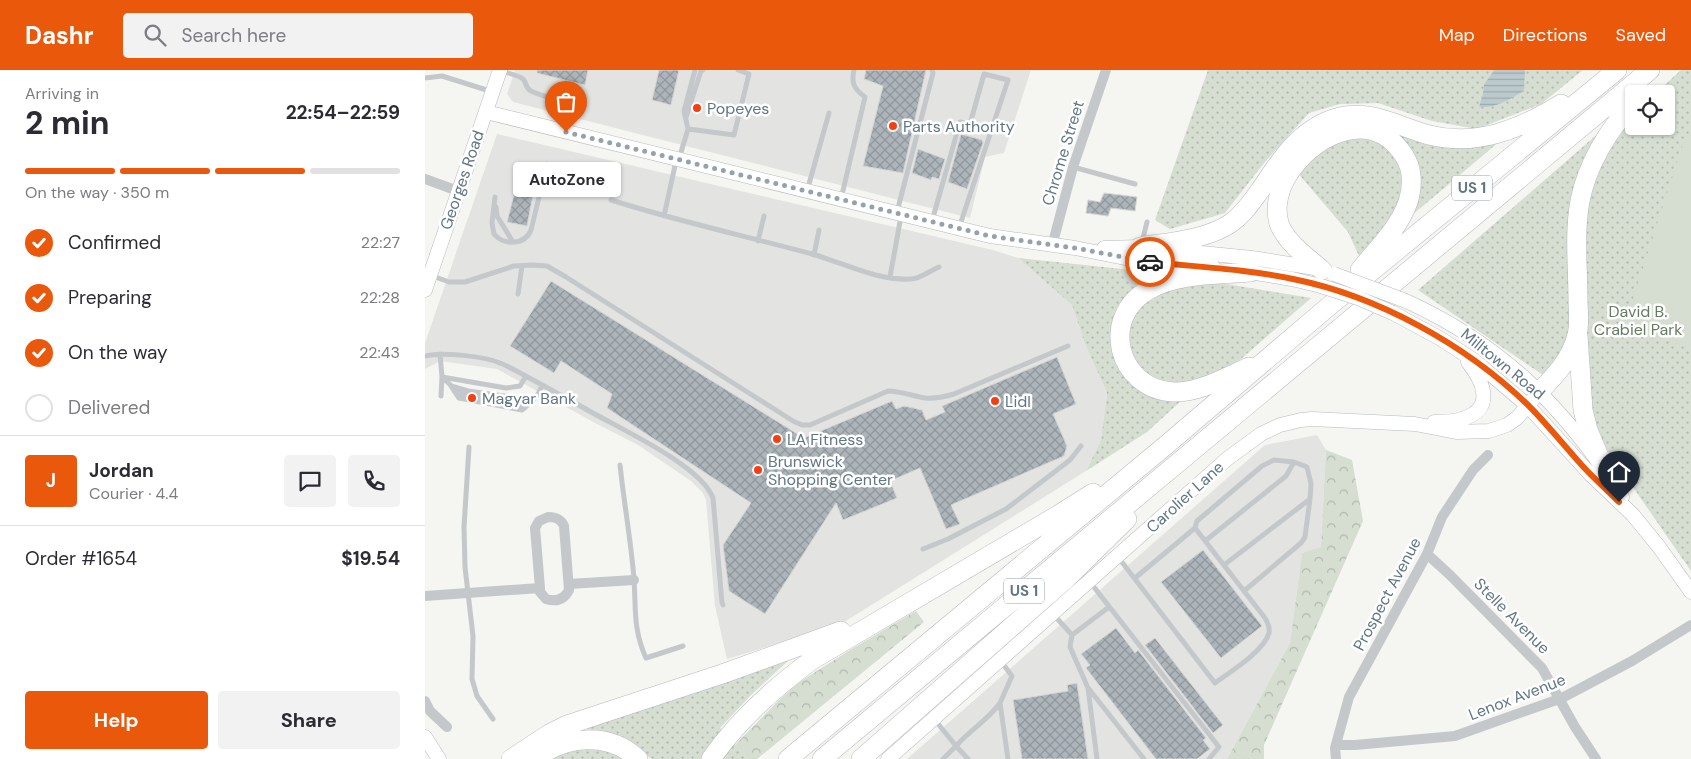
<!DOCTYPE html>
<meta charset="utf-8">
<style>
:root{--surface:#fff;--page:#f2f2f3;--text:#2b2b33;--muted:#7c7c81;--line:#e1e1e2;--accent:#ea580c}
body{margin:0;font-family:"DM Sans",sans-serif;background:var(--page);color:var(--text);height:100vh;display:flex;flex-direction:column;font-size:19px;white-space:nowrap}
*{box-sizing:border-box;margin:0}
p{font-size:16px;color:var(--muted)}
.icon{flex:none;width:28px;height:28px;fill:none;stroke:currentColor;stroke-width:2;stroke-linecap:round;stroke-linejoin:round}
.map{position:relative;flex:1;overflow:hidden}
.details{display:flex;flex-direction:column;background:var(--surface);width:425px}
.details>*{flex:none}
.fabs{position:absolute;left:1200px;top:15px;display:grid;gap:10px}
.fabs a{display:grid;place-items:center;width:50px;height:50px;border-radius:5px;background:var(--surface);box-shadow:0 1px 4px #0004;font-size:25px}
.pin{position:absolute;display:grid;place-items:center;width:42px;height:42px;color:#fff;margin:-51px -21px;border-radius:50% 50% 50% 0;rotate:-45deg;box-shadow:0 0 5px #0007}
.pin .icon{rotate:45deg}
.courier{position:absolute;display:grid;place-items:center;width:50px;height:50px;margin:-25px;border:4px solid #ea580c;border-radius:50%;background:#fff;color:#222;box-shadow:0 1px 6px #0007}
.bubble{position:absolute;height:35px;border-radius:5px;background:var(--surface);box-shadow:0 1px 4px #0004;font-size:16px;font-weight:700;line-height:35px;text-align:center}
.headline em{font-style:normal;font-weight:700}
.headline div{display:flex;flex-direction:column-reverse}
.headline{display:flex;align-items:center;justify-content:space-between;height:85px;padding:0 25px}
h1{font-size:32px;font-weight:700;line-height:38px}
.bar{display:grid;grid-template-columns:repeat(4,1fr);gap:8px 5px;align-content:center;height:60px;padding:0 25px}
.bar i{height:6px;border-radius:4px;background:var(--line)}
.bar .on{background:var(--accent)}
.bar p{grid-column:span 4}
.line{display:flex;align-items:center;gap:12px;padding:0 25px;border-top:1px solid var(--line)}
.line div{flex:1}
.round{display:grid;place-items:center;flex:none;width:52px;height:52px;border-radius:5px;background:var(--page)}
ol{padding:0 25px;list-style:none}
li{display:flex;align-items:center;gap:15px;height:55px}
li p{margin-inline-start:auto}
li .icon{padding:5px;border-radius:50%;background:var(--accent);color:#fff;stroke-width:4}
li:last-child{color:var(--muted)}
li i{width:28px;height:28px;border:2px solid var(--line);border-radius:50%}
.cta{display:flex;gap:10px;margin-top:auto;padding:10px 25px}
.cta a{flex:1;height:58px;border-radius:5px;background:var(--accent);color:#fff;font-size:20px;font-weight:700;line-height:58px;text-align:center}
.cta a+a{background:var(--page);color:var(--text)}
header{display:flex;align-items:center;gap:30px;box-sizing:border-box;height:70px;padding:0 25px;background:var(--accent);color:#fff}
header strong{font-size:24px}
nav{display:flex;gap:28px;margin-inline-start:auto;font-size:18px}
.search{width:350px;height:45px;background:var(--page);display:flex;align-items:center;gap:12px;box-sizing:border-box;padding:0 18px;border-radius:5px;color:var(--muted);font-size:19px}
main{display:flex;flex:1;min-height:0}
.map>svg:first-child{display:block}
</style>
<header>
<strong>Dashr</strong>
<div class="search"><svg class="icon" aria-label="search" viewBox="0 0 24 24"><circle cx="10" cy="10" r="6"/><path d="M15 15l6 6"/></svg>Search here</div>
<nav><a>Map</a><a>Directions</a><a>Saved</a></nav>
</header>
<main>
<section class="details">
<div class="headline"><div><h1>2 min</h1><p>Arriving in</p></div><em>22:54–22:59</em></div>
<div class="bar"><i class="on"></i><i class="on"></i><i class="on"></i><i></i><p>On the way · 350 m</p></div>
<ol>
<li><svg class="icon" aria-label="check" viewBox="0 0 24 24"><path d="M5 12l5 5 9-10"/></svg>Confirmed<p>22:27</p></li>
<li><svg class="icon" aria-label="check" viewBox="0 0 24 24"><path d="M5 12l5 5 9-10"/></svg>Preparing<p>22:28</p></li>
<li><svg class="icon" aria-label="check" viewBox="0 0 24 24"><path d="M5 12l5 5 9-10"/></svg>On the way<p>22:43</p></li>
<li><i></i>Delivered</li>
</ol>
<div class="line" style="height:90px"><b class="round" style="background:var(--accent);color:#fff">J</b><div><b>Jordan</b><p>Courier · 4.4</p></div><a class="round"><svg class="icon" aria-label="chat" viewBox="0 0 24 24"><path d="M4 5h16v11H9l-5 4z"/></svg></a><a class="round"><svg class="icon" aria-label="phone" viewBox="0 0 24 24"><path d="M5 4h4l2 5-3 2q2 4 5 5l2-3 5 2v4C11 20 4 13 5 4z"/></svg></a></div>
<div class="line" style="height:65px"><div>Order #1654</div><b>$19.54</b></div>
<div class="cta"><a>Help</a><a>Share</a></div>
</section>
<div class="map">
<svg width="1266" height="689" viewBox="0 0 1266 689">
<defs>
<pattern id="green-dots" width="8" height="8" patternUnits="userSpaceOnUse" patternTransform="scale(1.25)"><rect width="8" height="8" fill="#d6ddd1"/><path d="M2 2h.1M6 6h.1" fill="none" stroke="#b1b8af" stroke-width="1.8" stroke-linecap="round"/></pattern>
<pattern id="forest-crowns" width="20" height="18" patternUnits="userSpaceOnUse" patternTransform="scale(1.25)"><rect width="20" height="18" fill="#d6ddd1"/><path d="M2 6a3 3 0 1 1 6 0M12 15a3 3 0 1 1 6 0" fill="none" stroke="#b1b8af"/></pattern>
<pattern id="water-rules" width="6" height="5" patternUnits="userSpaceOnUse" patternTransform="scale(1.25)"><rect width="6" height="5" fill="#bccace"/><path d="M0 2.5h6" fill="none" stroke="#9ca9ad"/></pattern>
<pattern id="building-cross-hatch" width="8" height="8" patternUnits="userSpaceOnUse" patternTransform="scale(1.25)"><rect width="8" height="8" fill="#adb5bb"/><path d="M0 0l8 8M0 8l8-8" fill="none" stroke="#90989e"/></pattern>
</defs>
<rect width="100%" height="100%" fill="#f5f5f1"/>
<!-- built -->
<path fill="#e3e4e2" d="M90,0H606L579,83L560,87L545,148L88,32L82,24Z
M72,64L568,180L593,188L647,235L660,274L682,323L676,370L661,401L416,554L302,589L290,536L281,430L278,423L266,411L213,375L172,354L72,299L15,291L0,299V273Z
M892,365L901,380L896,478L877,483L865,573L802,689H482L840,375Z"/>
<!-- green -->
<path fill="url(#green-dots)" d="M783,0H1158L1116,34L1052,59L1007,51L953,33L915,34L884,43L839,93L800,143L745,159L730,150Z
M1256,0H1266V501L1176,371L1167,349L1160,265L1162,124L1175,89L1209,43V56H1241V24H1230Z
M962,59L1075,71L986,146L993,110L988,81Z
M1176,61L1153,105L1146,253L1137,285L1118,305L993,220Z
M923,66L950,70L970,85L979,105L976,130L961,159L934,186L923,162L872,102L896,78Z
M593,188L745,204L703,223L686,255L694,300L727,327L757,330L722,362L661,401L676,370L682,323L660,274L647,235Z
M795,213L886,228L816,289L776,311L742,316L715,301L703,276L702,256L716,235L752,216Z
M365,589L326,625L295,658L323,689H227L189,664L149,657Z
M174,677L203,689H121L132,682Z"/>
<!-- forest -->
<path fill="url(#forest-crowns)" d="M901,380L927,390L938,451L839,675V689H802L865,573L877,483L896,477Z
M491,541L499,552L332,689H323L310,675L354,630L373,613L425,580Z"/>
<!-- pitch -->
<path fill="#d6ddd1" d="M1261,65L1266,66V278L1199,256Z"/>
<!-- water -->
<path fill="url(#water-rules)" d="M1069,0H1100L1099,21C1085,29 1070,39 1054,37L1058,24L1059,15Z"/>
<!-- building -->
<path fill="url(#building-cross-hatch)" stroke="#d6d6d4" d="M112,0H163L160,15L112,3Z
M234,0H254L246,35L227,30Z
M441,0H501L478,103L438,96L458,16L439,9Z
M536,64L557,70L558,73L542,119L523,112Z
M493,79L520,89L514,109L507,107L506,110L487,103Z
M94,105L111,109L102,156L82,152Z
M679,123L712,127L710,141L686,138L683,146L661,143L663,130L675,132Z
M126,211L379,368L467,331L471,339L479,336L497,340L501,350L520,342L517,336L632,287L651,334L628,344L642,376L639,386L526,435L535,454L521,459L495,398L465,411L472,428L418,450L411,433L340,544L304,521L298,475L326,433L182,338L187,324L136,291L129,303L85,276Z
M778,480L837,556L796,588L736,512Z
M691,558L710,583L713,580L781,668L778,670L785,679L772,689H731L661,598L665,595L656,584Z
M730,568L798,655L788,663L720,575Z
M652,613L663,689H597L588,630L643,621L642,615Z"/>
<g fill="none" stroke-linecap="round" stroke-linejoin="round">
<defs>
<path id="secondary" d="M61,42L565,166L650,178L715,191L789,198
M679,178L715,177L827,188L896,199
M818,201L867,209L896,216
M0,220L75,0
M981,231C1078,275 1141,339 1197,427
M968,243L1016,269L1050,291L1103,336L1166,405L1208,445L1234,477L1266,522
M1009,352C1018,352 1028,352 1037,349C1071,339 1058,311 1043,292
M0,667L14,689
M463,689L802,389L836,364L855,355L876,350L887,349L990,354L1031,362L1064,361L1082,355L1092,348L1115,321"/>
<path id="highway" d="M715,177C744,172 781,170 806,153C819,144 827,131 836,119C855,90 874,61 908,49C942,37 972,56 1004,65C1052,77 1095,59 1136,34
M897,200C882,187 864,175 855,156C849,141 853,122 861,108C884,67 945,35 978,84C988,98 988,116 983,132C974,158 952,179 935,200
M1153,266L1158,340L1163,360L1178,396
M824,297C801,307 774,323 748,322C692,319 674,246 725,219C754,203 793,205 826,202
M1115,321C1131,305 1147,287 1152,265C1155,254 1153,241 1153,230C1153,198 1149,163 1155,131C1162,94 1184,59 1209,32
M86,689L124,664L142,655L297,604L416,561
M110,689C140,666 183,661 213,689
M286,689C313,650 349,618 387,590L633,445L668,423
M363,689L740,376L903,237L1192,0
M397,689L1225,0
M436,689L641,509L702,449"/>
</defs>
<!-- secondary casing -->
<use href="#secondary" stroke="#b6bcc0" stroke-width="15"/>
<!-- highway casing -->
<use href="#highway" stroke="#b6babd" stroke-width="20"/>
<!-- lane -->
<path stroke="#c4c8cb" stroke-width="5" d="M76,1C82,3 93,5 98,9C102,13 100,18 106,21C120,28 135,27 144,41L141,61
M0,8L17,6L68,22
M261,47L276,1L278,0
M263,59L309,65L324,4L313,0
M254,89L263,59L259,41L270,0
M648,97L710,114
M382,121L404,43
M70,127L67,153L69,164C79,176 100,175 106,160L122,94
M416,129L440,27C429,19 426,13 429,0
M186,130C252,151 320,166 387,184C419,193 452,211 486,209C495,209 506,200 514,197
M71,137L72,146L88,172
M472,142L508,3L507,0
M239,146L251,91
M507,151L535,52L545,54L559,4L583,10L534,158
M333,171L339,146
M717,172L722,152
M389,185L394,160
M5,205L24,212H40L89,196L107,195L122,196L141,207L368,351L377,355H385L463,321C476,321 487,326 500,328C510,329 519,327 529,324L643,276
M465,207L476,146
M93,224L97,196
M15,284L17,307L81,318L95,316L101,306
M0,286C17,282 59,286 75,293C83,296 91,301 99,305C119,316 139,327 159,338C191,357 275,394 288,428L297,533L298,535
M17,307L34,323L97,335C109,332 113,326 117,315
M26,316L43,321L94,328L105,333L97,340L34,328Z
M16,326L17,307
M44,377L39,457L40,497L48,566L47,609L52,626L68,649
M195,395C199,433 206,471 209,509C211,540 208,559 221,588L258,576
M770,458L772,451L837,396L849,390L869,392
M780,471L861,406L869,392L882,397L886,414L885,429L799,495
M498,479L523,469L581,439L645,390L656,376
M693,487L790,613C805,602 839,581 844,563C845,557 843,553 840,548L770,458L710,508
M665,512L794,677L784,689
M819,521L876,473L880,467L885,429
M628,544L647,565L645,577L663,618L672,689
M647,565L684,537
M664,619L719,689
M575,633L587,606L575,590
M510,650L531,676L518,689
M543,689L531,676C545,660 563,650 575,633L583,689"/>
<!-- street -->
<path stroke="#c4c8cb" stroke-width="10" d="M0,109L33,121
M627,176L648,97L681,0
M123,447C131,447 136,449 139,456L144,520C139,530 131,532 121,529L115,522V518L110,458L114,451Z
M1002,484L1025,505L1117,598L1150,657L1171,689
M144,514L209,510
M0,526L115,518
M0,631L5,641L22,657
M911,675H930L1030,666L1137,628L1207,591L1266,555
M911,689L910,678L924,627L1002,484L1017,447L1048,400L1063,385"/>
<!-- secondary -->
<use href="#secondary" stroke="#fff" stroke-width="14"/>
<!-- highway -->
<use href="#highway" stroke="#fff" stroke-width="19"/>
<defs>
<path id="secondary-bridge" d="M909,204L981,231
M896,216L933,228L968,243"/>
</defs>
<!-- secondary-bridge casing -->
<use href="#secondary-bridge" stroke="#b6bcc0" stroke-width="15" stroke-linecap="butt"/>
<!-- secondary-bridge -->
<use href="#secondary-bridge" stroke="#fff" stroke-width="14"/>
</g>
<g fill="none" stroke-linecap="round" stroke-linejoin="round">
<!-- done -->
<path stroke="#95a2ab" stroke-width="5" stroke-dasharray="0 9" d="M141,62L565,166L650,178L725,192"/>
<!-- route -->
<path stroke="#ea580c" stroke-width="6" d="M725,192C773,197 821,199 868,209C953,226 1041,275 1103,335C1121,353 1137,373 1154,392C1166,406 1180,418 1194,432"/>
</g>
<!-- markers -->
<g fill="#f43f12" stroke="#fff" stroke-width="2">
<circle cx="272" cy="38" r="5"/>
<circle cx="468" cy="56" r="5"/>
<circle cx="47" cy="328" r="5"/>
<circle cx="570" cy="331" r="5"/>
<circle cx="352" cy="369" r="5"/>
<circle cx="333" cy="400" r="5"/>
</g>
<g text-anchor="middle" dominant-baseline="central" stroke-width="5" stroke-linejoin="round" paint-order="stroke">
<!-- shield labels -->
<g fill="#fff" stroke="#909faa" stroke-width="1">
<rect x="1027" y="105.5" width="40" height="25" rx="4"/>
<rect x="579" y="508.5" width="40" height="25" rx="4"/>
</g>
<g font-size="15" font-weight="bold" fill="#617685">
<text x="1047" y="118">US 1</text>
<text x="599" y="521">US 1</text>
</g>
<!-- poi labels -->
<g font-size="16" fill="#617685" stroke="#fff" text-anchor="start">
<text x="282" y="38">Popeyes</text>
<text x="478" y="56">Parts Authority</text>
<text x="57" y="328">Magyar Bank</text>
<text x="580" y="331">Lidl</text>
<text x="362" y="369">LA Fitness</text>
<text x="343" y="391">Brunswick<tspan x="343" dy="18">Shopping Center</tspan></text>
</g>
<!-- street labels -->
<g font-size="16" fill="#617685" stroke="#fff">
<text transform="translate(638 83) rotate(-73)">Chrome Street</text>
<text transform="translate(37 110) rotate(-71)">Georges Road</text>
<text transform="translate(1078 294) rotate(39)">Milltown Road</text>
<text transform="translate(760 427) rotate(-42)">Carolier Lane</text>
<text transform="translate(962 524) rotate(-62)">Prospect Avenue</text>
<text transform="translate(1087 546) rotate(45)">Stelle Avenue</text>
<text transform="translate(1092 627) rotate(-21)">Lenox Avenue</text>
</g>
<!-- park labels -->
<g font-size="16" fill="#677b60" stroke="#fff">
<text x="1213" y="241">David B.<tspan x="1213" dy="18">Crabiel Park</tspan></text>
</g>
</g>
</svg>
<div class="fabs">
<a><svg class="icon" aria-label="locate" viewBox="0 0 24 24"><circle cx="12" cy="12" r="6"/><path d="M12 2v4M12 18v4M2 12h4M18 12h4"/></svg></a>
</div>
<div class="pin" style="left:141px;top:62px;background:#ea580c"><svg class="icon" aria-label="bag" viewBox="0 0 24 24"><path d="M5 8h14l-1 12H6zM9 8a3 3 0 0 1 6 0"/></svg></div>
<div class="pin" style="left:1194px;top:432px;background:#1f2937"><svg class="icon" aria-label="home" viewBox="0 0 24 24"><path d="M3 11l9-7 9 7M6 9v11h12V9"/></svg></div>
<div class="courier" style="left:725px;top:192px"><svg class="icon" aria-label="car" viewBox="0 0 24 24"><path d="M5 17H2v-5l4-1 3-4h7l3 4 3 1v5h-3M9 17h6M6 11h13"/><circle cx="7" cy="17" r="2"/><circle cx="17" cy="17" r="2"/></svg></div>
<div class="bubble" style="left:88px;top:92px;width:108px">AutoZone</div>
</div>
</main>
